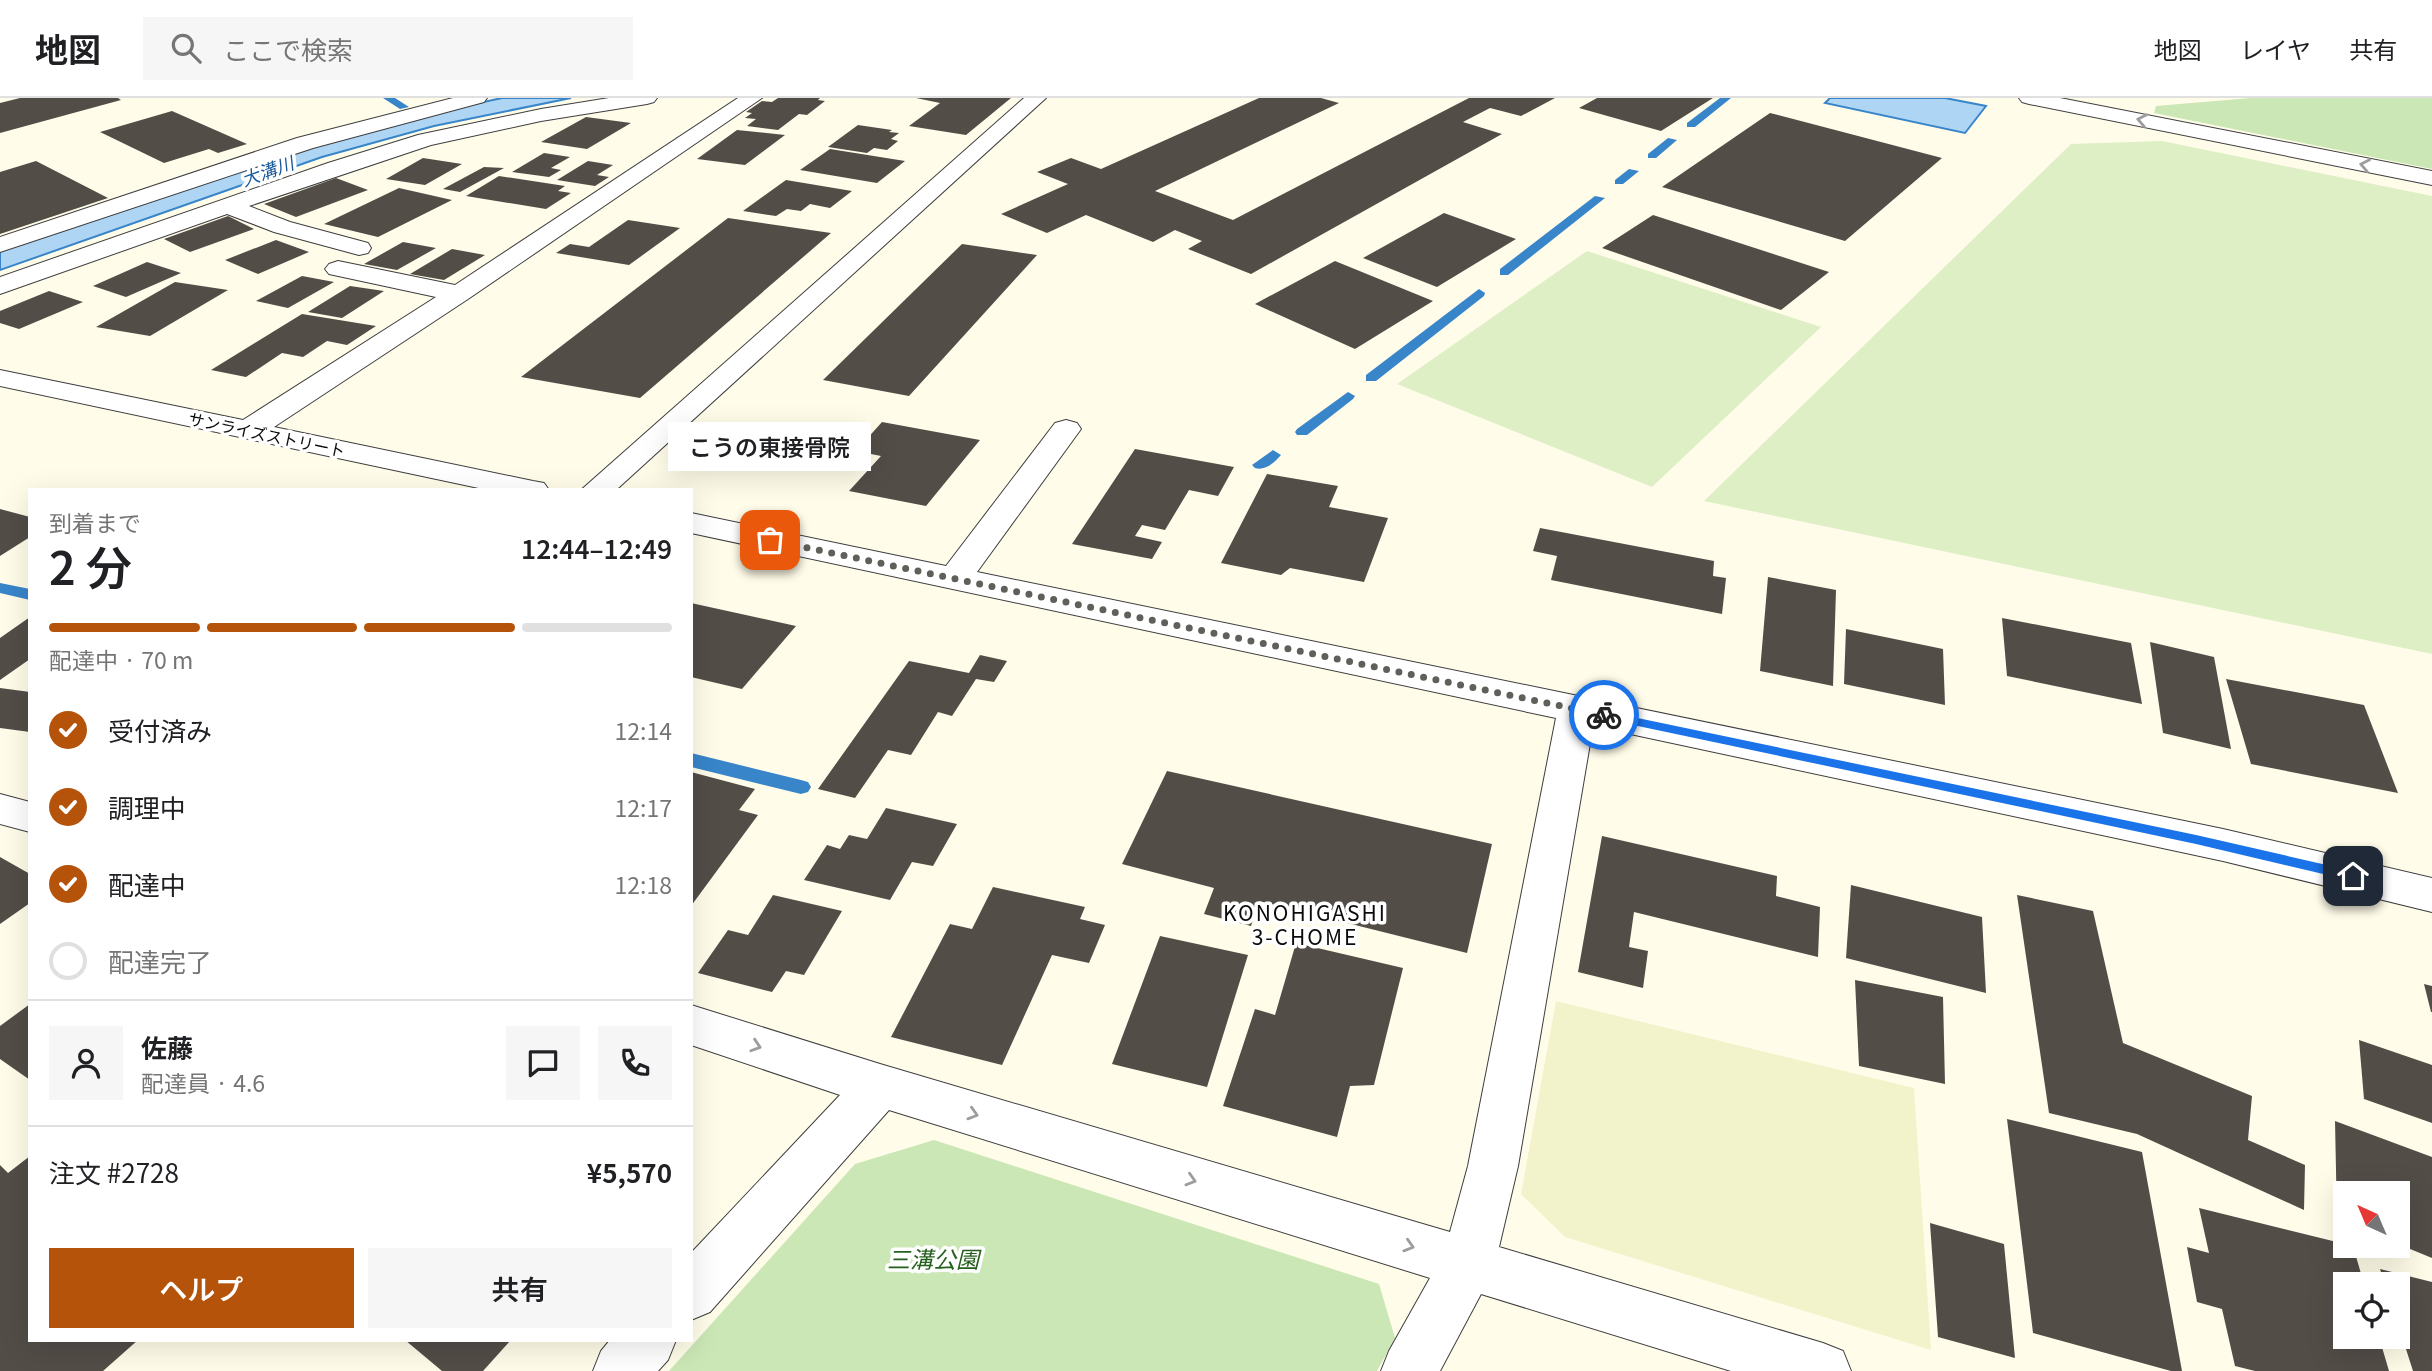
<!DOCTYPE html>
<html lang="ja">
<meta charset="utf-8">
<style>
:root{--surface:#fff;--page:#f6f6f6;--text:#202124;--muted:#757577;--line:#e0e0e0;--accent:#b45309}
body{margin:0;font-family:Georgia,"Noto Sans JP",serif;background:var(--page);color:var(--text);height:100vh;display:flex;flex-direction:column;font-size:26px;white-space:nowrap}
*{box-sizing:border-box;margin:0}
p{font-size:23px;color:var(--muted)}
.icon{flex:none;width:38px;height:38px;fill:none;stroke:currentColor;stroke-width:2;stroke-linecap:round;stroke-linejoin:round}
.map{position:relative;flex:1;overflow:hidden}
.drawer{position:absolute;left:28px;top:390px;width:665px;height:854px;display:flex;flex-direction:column;background:var(--surface);border-radius:0px;box-shadow:0 7px 28px #0002}
.drawer>*{flex:none}
.needle{width:46px;rotate:316deg}
.controls{position:absolute;left:2333px;top:1083px;display:grid;gap:14px}
.controls a{display:grid;place-items:center;width:77px;height:77px;border-radius:0px;background:var(--surface);box-shadow:0 7px 28px #0002;font-size:35px}
.pin{position:absolute;display:grid;place-items:center;width:60px;height:60px;color:#fff;margin:-30px;border-radius:14px;box-shadow:0 4px 10px #0006}
.courier{position:absolute;display:grid;place-items:center;width:70px;height:70px;margin:-35px;border:5px solid #1a73e8;border-radius:50%;background:#fff;color:#222;box-shadow:0 2px 9px #0007}
.bubble{position:absolute;height:49px;border-radius:0px;background:var(--surface);box-shadow:0 7px 28px #0002;font-size:23px;font-weight:600;line-height:49px;text-align:center}
.summary em{font-style:normal;font-weight:600}
.summary div{display:flex;flex-direction:column-reverse}
.summary{display:flex;align-items:center;justify-content:space-between;height:119px;padding:0 21px}
h1{font-size:46px;font-weight:600;line-height:52px}
.bar{display:grid;grid-template-columns:repeat(4,1fr);gap:10px 7px;align-content:center;height:84px;padding:0 21px}
.bar i{height:9px;border-radius:5px;background:var(--line)}
.bar .selected{background:var(--accent)}
.bar p{grid-column:span 4}
.line{display:flex;align-items:center;gap:18px;padding:0 21px;border-top:2px solid var(--line)}
.line div{flex:1}
.round{display:grid;place-items:center;flex:none;width:74px;height:74px;border-radius:0px;background:var(--page)}
ol{padding:0 21px;list-style:none}
li{display:flex;align-items:center;gap:21px;height:77px}
li p{margin-inline-start:auto}
li .icon{padding:7px;border-radius:50%;background:var(--accent);color:#fff;stroke-width:4}
li:last-child{color:var(--muted)}
li i{width:38px;height:38px;border:4px solid var(--line);border-radius:50%}
.button{display:flex;gap:14px;margin-top:auto;padding:14px 21px}
.button a{flex:1;height:80px;border-radius:0px;background:var(--accent);color:#fff;font-size:28px;font-weight:600;line-height:80px;text-align:center}
.button a+a{background:var(--page);color:var(--text)}
header{display:flex;align-items:center;gap:42px;box-sizing:border-box;height:98px;padding:0 35px;background:var(--surface);border-bottom:2px solid var(--line)}
header strong{font-size:33px}
nav{display:flex;gap:38px;margin-inline-start:auto;font-size:24px}
.search{width:490px;height:63px;background:var(--page);display:flex;align-items:center;gap:18px;box-sizing:border-box;padding:0 24px;border-radius:0px;color:var(--muted);font-size:26px}
.map>svg:first-child{display:block}
</style>
<header>
<strong>地図</strong>
<div class="search"><svg class="icon" aria-label="search" viewBox="0 0 24 24"><circle cx="10" cy="10" r="6"/><path d="M15 15l6 6"/></svg>ここで検索</div>
<nav><a>地図</a><a>レイヤ</a><a>共有</a></nav>
</header>
<div class="map">
<svg width="2432" height="1273" viewBox="0 0 2432 1273">
<rect width="100%" height="100%" fill="#fffce9"/>
<!-- farmland -->
<path fill="#f3f3cb" d="M1556,903L1914,990L1931,1252L1565,1139L1521,1096Z"/>
<!-- green -->
<path fill="#cbe7b5" d="M2251,0H2432V71L2154,15L2156,8Z
M934,1042L1379,1186L1395,1240L1377,1273H669L855,1066Z"/>
<!-- pitch -->
<path fill="#deefc6" d="M2162,43L2432,98V556L1704,403L2071,46Z
M1587,153L1821,229L1652,389L1397,286Z"/>
<!-- water -->
<path fill="#afd5f4" stroke="#3885ca" stroke-width="2" d="M502,0H571L434,28L322,59L0,172V153C166,96 330,36 502,0Z
M1830,0H1945L1986,8L1965,35L1825,5Z"/>
<g fill="none" stroke-linecap="round" stroke-linejoin="round">
<!-- stream -->
<path fill="#3885ca" fill-rule="evenodd" d="M383,0H395L409,9L400,11Z
M1720,0H1731L1695,29H1687V25Z
M1668,40L1677,42L1656,60H1648V56Z
M1629,71L1639,73L1623,86H1615V82Z
M1595,98L1605,100L1508,177H1500V171Z
M1479,191L1485,195L1484,198L1376,283H1366V277Z
M1348,294L1355,298L1353,301L1307,337H1297L1295,334L1297,331Z
M1273,352L1281,357C1274,365 1265,373 1255,370L1252,367Z
M0,485L30,491V502L0,495Z
M691,655L801,682L808,684L811,689L808,694L801,696L691,669Z"/>
</g>
<!-- building -->
<path fill="#534d48" d="M20,0H118L121,2L0,35V5Z
M778,0H820L818,2L825,3L807,17L799,16L778,32L747,28L756,21L745,20L752,15L746,14L762,3L772,4Z
M916,0H1011L966,37L909,28L940,5Z
M1259,0H1321L1339,5L1155,93L1233,122L1469,0H1555L1521,18L1490,10L1463,24L1502,36L1251,176L1188,151L1202,143L1175,132L1153,144L1086,117L1047,135L1001,116L1068,86L1037,74L1071,60L1101,71Z
M1597,0H1713L1661,33L1579,10Z
M172,13L247,46L218,55L209,51L164,65L100,34Z
M1770,15L1942,60L1845,143L1662,89Z
M586,19L631,25L587,51L541,44Z
M858,27L892,32L889,34L899,35L891,41L898,43L887,52L874,50L867,55L828,49Z
M737,32L785,37L745,67L697,61Z
M830,51L905,63L877,85L800,72Z
M544,55L570,59L551,70L561,72L549,79L512,74Z
M423,60L462,66L425,87L386,81Z
M36,63L108,100L0,136V74Z
M588,63L613,67L597,77L609,79L595,88L557,82Z
M484,69L504,70L460,94L443,91Z
M499,78L565,88L558,93L571,95L546,111L466,98Z
M336,80L368,92L296,119L264,106Z
M786,82L852,93L830,110L810,106L801,113L787,111L776,118L743,113Z
M399,90L452,102L378,139L324,126Z
M1444,115L1516,141L1437,189L1363,160Z
M1653,117L1829,174L1781,212L1602,150Z
M228,118L254,131L190,154L164,141Z
M728,120L831,135L640,300L521,279Z
M628,122L680,130L629,167L556,155L570,146L589,149Z
M276,142L309,154L258,176L225,162Z
M403,144L436,150L397,172L364,166Z
M962,146L1037,157L909,298L823,282Z
M452,151L485,157L444,182L410,176Z
M1335,163L1433,203L1355,251L1255,206Z
M147,164L181,175L126,199L93,188Z
M302,178L334,184L288,210L256,203Z
M175,184L228,192L150,238L96,229Z
M350,188L384,193L342,220L308,214Z
M49,193L83,204L19,231L0,225V213Z
M302,216L376,228L347,247L327,243L303,259L282,255L246,279L211,272Z
M882,324L980,342L926,408L849,393L881,358L856,353Z
M1135,351L1234,369L1218,398L1189,392L1165,432L1142,427L1135,438L1162,444L1152,461L1072,446Z
M1267,376L1338,388L1329,409L1388,420L1364,484L1290,470L1281,477L1221,465Z
M0,411L30,419V439L0,458Z
M1540,430L1714,463L1713,478L1726,480L1722,516L1551,482L1557,458L1533,453Z
M1768,479L1836,492L1833,588L1760,573Z
M691,505L796,528L742,591L691,579Z
M30,519V561L0,582V540Z
M2002,520L2131,545L2142,606L2007,578Z
M1846,531L1943,551L1945,607L1844,586Z
M2150,544L2214,559L2231,651L2163,635Z
M980,557L1007,563L994,584L976,581L952,618L938,614L911,657L888,652L855,700L818,691L909,563L969,575Z
M2226,581L2364,607L2398,695L2251,666Z
M0,590L30,594V634L0,630Z
M1167,673L1492,746L1467,855L1259,803L1251,828L1204,816L1214,790L1122,766Z
M691,674L755,691L739,712L758,717L691,808Z
M886,710L957,726L933,768L912,764L890,802L804,782L827,747L840,751L849,737L867,741Z
M1602,738L1777,778L1776,798L1820,809L1818,859L1634,814L1629,849L1648,853L1643,890L1578,874Z
M0,759L30,776V805L0,826Z
M1851,787L1982,819L1986,895L1846,860Z
M993,789L1085,809L1080,821L1105,827L1089,865L1052,857L1002,967L891,939L950,826L972,831Z
M773,797L842,813L804,877L786,873L772,894L698,875L728,832L748,837Z
M2017,797L2093,813L2123,945L2252,998L2248,1042L2305,1067L2304,1112L2137,1036L2049,1015Z
M1160,838L1248,857L1207,989L1112,966Z
M1296,845L1403,870L1374,987L1350,988L1337,1039L1223,1008L1255,911L1275,917Z
M1855,882L1943,899L1945,986L1859,968Z
M2424,886L2432,888V914H2431Z
M30,906V982L0,961V928Z
M2359,942L2432,967V1025L2364,1001Z
M2007,1021L2142,1054L2182,1273H2171L2033,1235Z
M2335,1023L2432,1059V1160L2398,1146V1096H2345V1125L2337,1122Z
M30,1058V1242H138L103,1273H0V1067L8,1075Z
M2199,1110L2353,1148L2364,1186H2345V1239H2379L2389,1273H2255L2235,1268L2222,1211L2197,1204L2187,1149L2209,1155Z
M1930,1125L2004,1146L2015,1260L1938,1239Z
M2380,1171L2432,1184V1273H2413L2398,1226V1186H2385Z
M405,1242H511L483,1273H442Z"/>
<g fill="none" stroke-linecap="round" stroke-linejoin="round">
<defs>
<path id="minor" d="M453,0H487L484,4L313,50L0,154V139L297,40Z
M609,0H657L654,4L647,6L541,23L431,47L249,108L290,124L368,145L371,150L368,155L359,157L274,134L227,116L0,196V179L328,65L418,37L541,11Z
M738,0H762L468,201L274,329L533,383L544,385L549,392H488L0,288V272L243,322L436,199L329,176L325,171L329,166L338,163L455,187Z
M1024,0H1046L616,392H581Z
M2019,0H2060L2432,73V87L2029,6L2022,4Z
M1066,322L1077,325L1081,331L977,474L2223,731L2432,780V814L2223,763L1593,628L1518,1068L1499,1149L1823,1245L1843,1253L1851,1273H1731L1481,1196L1440,1273H1381L1389,1253L1430,1180L889,1012L710,1214L691,1222V1155L840,997L691,947V907L880,966L1450,1134L1468,1068L1556,620L691,435V415L946,468L1055,325Z
M0,696L30,704V734L0,726Z
M610,1242H676L668,1262L658,1273H593L601,1253Z"/>
</defs>
<!-- minor casing -->
<use href="#minor" stroke="#3e3e3e" stroke-width="2"/>
<!-- minor -->
<use href="#minor" fill="#fff" fill-rule="evenodd"/>
</g>
<!-- one-way arrows -->
<defs><path id="oneway-chevron" d="M-2-3.5L2.5 0L-2 3.5" fill="none" stroke-width="1.6" stroke-linecap="round" stroke-linejoin="round" transform="scale(1.75)"/></defs>
<g stroke="#9d9d9d">
<use href="#oneway-chevron" transform="translate(2142 22) rotate(-169)"/>
<use href="#oneway-chevron" transform="translate(2365 67) rotate(-169)"/>
<use href="#oneway-chevron" transform="translate(756 948) rotate(18)"/>
<use href="#oneway-chevron" transform="translate(973 1016) rotate(17)"/>
<use href="#oneway-chevron" transform="translate(1191 1082) rotate(17)"/>
<use href="#oneway-chevron" transform="translate(1409 1148) rotate(17)"/>
</g>
<!-- route -->
<path fill="#1a73e8" d="M1604,613L2196,737L2353,773L2360,778L2353,783L2196,746L1600,620V614Z"/>
<g fill="none" stroke-linecap="round" stroke-linejoin="round">
<!-- done -->
<path stroke="#605f59" stroke-width="7" stroke-dasharray="0 12.6" d="M770,442L1604,617"/>
</g>
<g text-anchor="middle" dominant-baseline="central" stroke-width="7" stroke-linejoin="round" paint-order="stroke">
<!-- far-street labels -->
<g font-size="16" fill="#0b0b0b" stroke="#fff">
<text transform="translate(267 336) rotate(12)">サンライズストリート</text>
</g>
<!-- far-water labels -->
<g font-size="18" font-style="italic" fill="#185799" stroke="#fff">
<text transform="translate(267 72) rotate(-20)">大溝川</text>
</g>
<!-- neighbourhood labels -->
<g font-size="21" letter-spacing="2" fill="#0b0b0b" stroke="#fff">
<text x="1305" y="814">KONOHIGASHI<tspan x="1305" dy="24">3-CHOME</tspan></text>
</g>
<!-- near-park labels -->
<g font-size="23" font-style="italic" fill="#26601e" stroke="#fff">
<text x="933" y="1160">三溝公園</text>
</g>
</g>
</svg>
<div class="controls">
<a><svg class="needle" viewBox="-14 -14 28 28"><path d="M0-13l5 13h-10z" fill="#e53935"/><path d="M0 13l5-13h-10z" fill="#757577"/></svg></a>
<a><svg class="icon" aria-label="locate" viewBox="0 0 24 24"><circle cx="12" cy="12" r="6"/><path d="M12 2v4M12 18v4M2 12h4M18 12h4"/></svg></a>
</div>
<div class="pin" style="left:770px;top:442px;background:#ea580c"><svg class="icon" aria-label="bag" viewBox="0 0 24 24"><path d="M5 8h14l-1 12H6zM9 8a3 3 0 0 1 6 0"/></svg></div>
<div class="pin" style="left:2353px;top:778px;background:#1f2937"><svg class="icon" aria-label="home" viewBox="0 0 24 24"><path d="M3 11l9-7 9 7M6 9v11h12V9"/></svg></div>
<div class="courier" style="left:1604px;top:617px"><svg class="icon" aria-label="bike" viewBox="0 0 24 24"><circle cx="6" cy="16" r="4"/><circle cx="18" cy="16" r="4"/><path d="M6 16l4-8h5l3 8M10 8l3 8H6M13 5h3"/></svg></div>
<div class="bubble" style="left:668px;top:324px;width:203px">こうの東接骨院</div>
<section class="drawer">
<div class="summary"><div><h1>2 分</h1><p>到着まで</p></div><em>12:44–12:49</em></div>
<div class="bar"><i class="selected"></i><i class="selected"></i><i class="selected"></i><i></i><p>配達中 · 70 m</p></div>
<ol>
<li><svg class="icon" aria-label="check" viewBox="0 0 24 24"><path d="M5 12l5 5 9-10"/></svg>受付済み<p>12:14</p></li>
<li><svg class="icon" aria-label="check" viewBox="0 0 24 24"><path d="M5 12l5 5 9-10"/></svg>調理中<p>12:17</p></li>
<li><svg class="icon" aria-label="check" viewBox="0 0 24 24"><path d="M5 12l5 5 9-10"/></svg>配達中<p>12:18</p></li>
<li><i></i>配達完了</li>
</ol>
<div class="line" style="height:126px"><a class="round"><svg class="icon" aria-label="person" viewBox="0 0 24 24"><circle cx="12" cy="8" r="4"/><path d="M4 21q1-7 8-7t8 7"/></svg></a><div><b>佐藤</b><p>配達員 · 4.6</p></div><a class="round"><svg class="icon" aria-label="chat" viewBox="0 0 24 24"><path d="M4 5h16v11H9l-5 4z"/></svg></a><a class="round"><svg class="icon" aria-label="phone" viewBox="0 0 24 24"><path d="M5 4h4l2 5-3 2q2 4 5 5l2-3 5 2v4C11 20 4 13 5 4z"/></svg></a></div>
<div class="line" style="height:91px"><div>注文 #2728</div><b>¥5,570</b></div>
<div class="button"><a>ヘルプ</a><a>共有</a></div>
</section>
</div>
